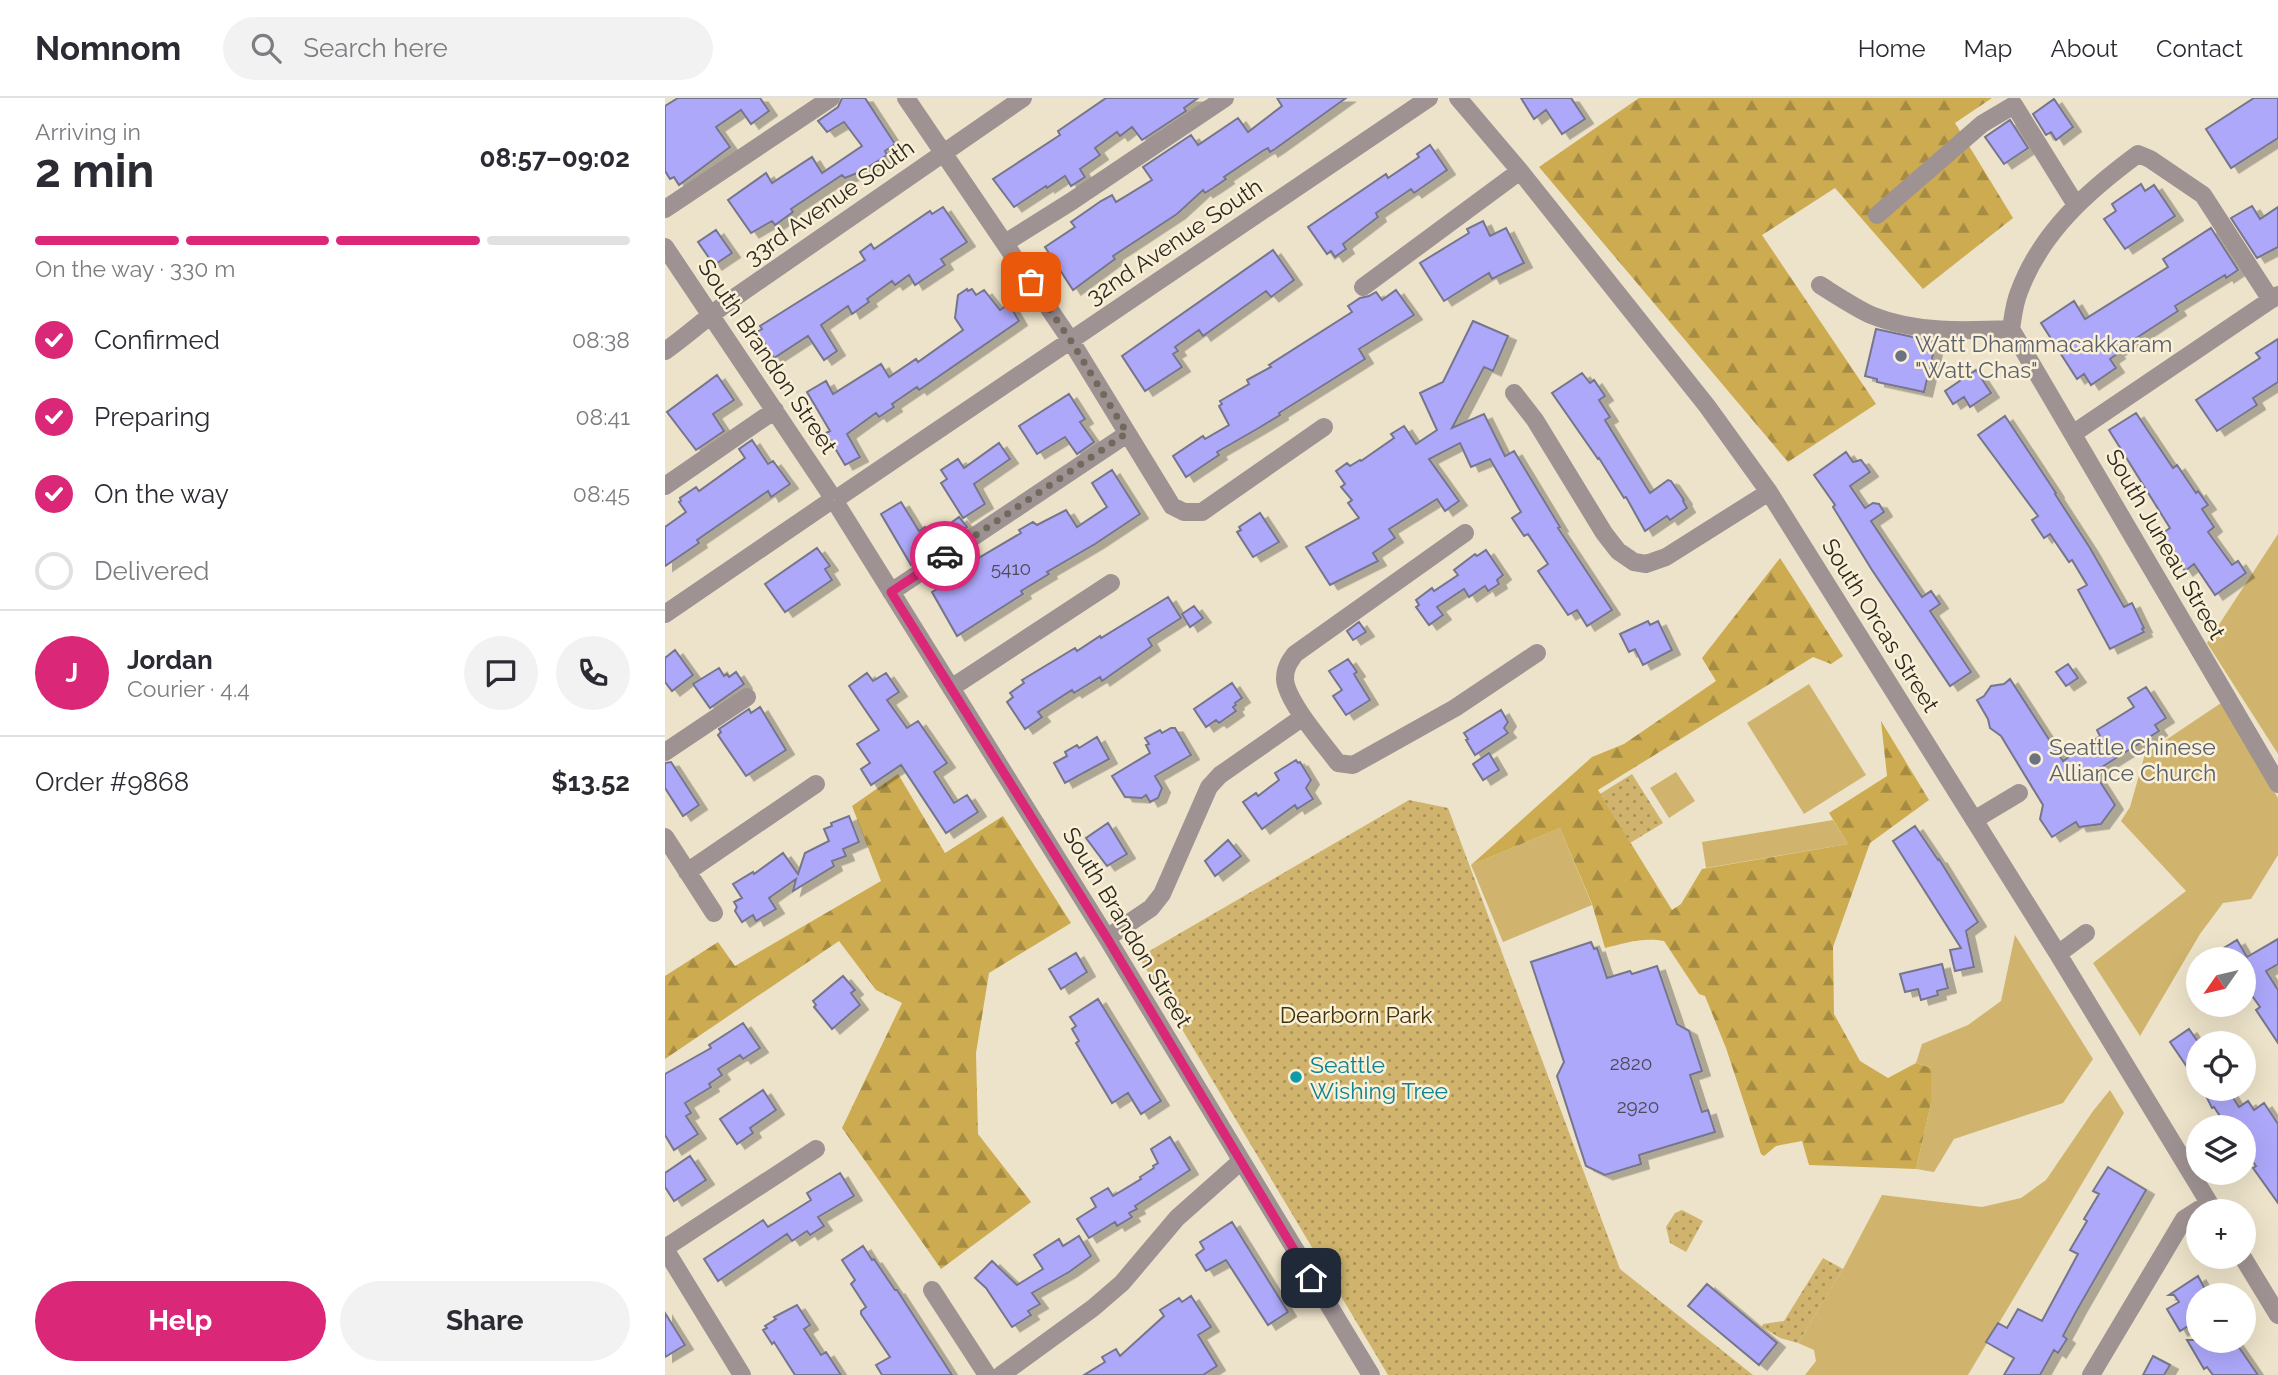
<!DOCTYPE html>
<meta charset="utf-8">
<style>
:root{--surface:#fff;--page:#f2f2f3;--text:#2b2b33;--muted:#7c7c81;--line:#e1e1e2;--accent:#db2777}
body{margin:0;font-family:Raleway,sans-serif;background:var(--page);color:var(--text);height:100vh;display:flex;flex-direction:column;font-size:26px;white-space:nowrap}
*{box-sizing:border-box;margin:0}
p{font-size:23px;color:var(--muted)}
.icon{flex:none;width:38px;height:38px;fill:none;stroke:currentColor;stroke-width:2;stroke-linecap:round;stroke-linejoin:round}
.map{position:relative;flex:1;overflow:hidden}
.drawer{display:flex;flex-direction:column;background:var(--surface);width:665px}
.drawer>*{flex:none}
.needle{width:46px;rotate:236deg}
.tools{position:absolute;left:1521px;top:849px;display:grid;gap:14px}
.tools a{display:grid;place-items:center;width:70px;height:70px;border-radius:50%;background:var(--surface);box-shadow:0 7px 28px #0002;font-size:35px}
.pin{position:absolute;display:grid;place-items:center;width:60px;height:60px;color:#fff;margin:-30px;border-radius:14px;box-shadow:0 4px 10px #0006}
.courier{position:absolute;display:grid;place-items:center;width:70px;height:70px;margin:-35px;border:5px solid #db2777;border-radius:50%;background:#fff;color:#222;box-shadow:0 2px 9px #0007}
.headline em{font-style:normal;font-weight:700}
.headline div{display:flex;flex-direction:column-reverse}
.headline{display:flex;align-items:center;justify-content:space-between;height:119px;padding:0 35px}
h1{font-size:46px;font-weight:700;line-height:52px}
.bar{display:grid;grid-template-columns:repeat(4,1fr);gap:10px 7px;align-content:center;height:84px;padding:0 35px}
.bar i{height:9px;border-radius:5px;background:var(--line)}
.bar .active{background:var(--accent)}
.bar p{grid-column:span 4}
.line{display:flex;align-items:center;gap:18px;padding:0 35px;border-top:2px solid var(--line)}
.line div{flex:1}
.round{display:grid;place-items:center;flex:none;width:74px;height:74px;border-radius:37px;background:var(--page)}
ol{padding:0 35px;list-style:none}
li{display:flex;align-items:center;gap:21px;height:77px}
li p{margin-inline-start:auto}
li .icon{padding:7px;border-radius:50%;background:var(--accent);color:#fff;stroke-width:4}
li:last-child{color:var(--muted)}
li i{width:38px;height:38px;border:4px solid var(--line);border-radius:50%}
.primary-button{display:flex;gap:14px;margin-top:auto;padding:14px 35px}
.primary-button a{flex:1;height:80px;border-radius:42px;background:var(--accent);color:#fff;font-size:28px;font-weight:700;line-height:80px;text-align:center}
.primary-button a+a{background:var(--page);color:var(--text)}
header{display:flex;align-items:center;gap:42px;box-sizing:border-box;height:98px;padding:0 35px;background:var(--surface);border-bottom:2px solid var(--line)}
header strong{font-size:33px}
nav{display:flex;gap:38px;margin-inline-start:auto;font-size:24px}
.search{width:490px;height:63px;background:var(--page);display:flex;align-items:center;gap:18px;box-sizing:border-box;padding:0 24px;border-radius:38px;color:var(--muted);font-size:26px}
main{display:flex;flex:1;min-height:0}
.map>svg:first-child{display:block}
</style>
<header>
<strong>Nomnom</strong>
<div class="search"><svg class="icon" aria-label="search" viewBox="0 0 24 24"><circle cx="10" cy="10" r="6"/><path d="M15 15l6 6"/></svg>Search here</div>
<nav><a>Home</a><a>Map</a><a>About</a><a>Contact</a></nav>
</header>
<main>
<section class="drawer">
<div class="headline"><div><h1>2 min</h1><p>Arriving in</p></div><em>08:57–09:02</em></div>
<div class="bar"><i class="active"></i><i class="active"></i><i class="active"></i><i></i><p>On the way · 330 m</p></div>
<ol>
<li><svg class="icon" aria-label="check" viewBox="0 0 24 24"><path d="M5 12l5 5 9-10"/></svg>Confirmed<p>08:38</p></li>
<li><svg class="icon" aria-label="check" viewBox="0 0 24 24"><path d="M5 12l5 5 9-10"/></svg>Preparing<p>08:41</p></li>
<li><svg class="icon" aria-label="check" viewBox="0 0 24 24"><path d="M5 12l5 5 9-10"/></svg>On the way<p>08:45</p></li>
<li><i></i>Delivered</li>
</ol>
<div class="line" style="height:126px"><b class="round" style="background:var(--accent);color:#fff">J</b><div><b>Jordan</b><p>Courier · 4.4</p></div><a class="round"><svg class="icon" aria-label="chat" viewBox="0 0 24 24"><path d="M4 5h16v11H9l-5 4z"/></svg></a><a class="round"><svg class="icon" aria-label="phone" viewBox="0 0 24 24"><path d="M5 4h4l2 5-3 2q2 4 5 5l2-3 5 2v4C11 20 4 13 5 4z"/></svg></a></div>
<div class="line" style="height:91px"><div>Order #9868</div><b>$13.52</b></div>
<div class="primary-button"><a>Help</a><a>Share</a></div>
</section>
<div class="map">
<svg width="1613" height="1277" viewBox="0 0 1613 1277">
<defs>
<pattern id="forest-firs" width="22" height="20" patternUnits="userSpaceOnUse" patternTransform="scale(1.75)"><rect width="22" height="20" fill="#ccab51"/><path d="M5 1l3.5 6h-7zM16 11l3.5 6h-7z" fill="#a68b43"/></pattern>
<pattern id="park-dots" width="8" height="8" patternUnits="userSpaceOnUse" patternTransform="scale(1.75)"><rect width="8" height="8" fill="#d0b46d"/><path d="M2 2h.1M6 6h.1" fill="none" stroke="#a99259" stroke-width="1.8" stroke-linecap="round"/></pattern>
<filter id="shadow"><feDropShadow dx="8" dy="4.5" stdDeviation="0" flood-color="#0004"/></filter>
</defs>
<rect width="100%" height="100%" fill="#ede3ca"/>
<!-- green -->
<path fill="#d0b46d" d="M1613,436V656L1542,545Z
M1144,586L1201,677L1139,716L1082,625Z
M1556,605L1613,700V757L1586,801L1558,805L1535,836L1475,938L1428,865L1521,793L1456,723L1465,709L1480,656Z
M1011,674L1030,703L1004,720L985,690Z
M1168,722L1183,746L1041,770L1037,744Z
M895,730L927,807L838,844L806,767Z
M1350,837L1428,961L1398,1005L1289,1041L1269,1074L1251,1071L1266,1005V970L1251,965L1257,946L1303,927L1336,903Z
M1445,992L1459,1015L1303,1277H1140L1151,1263L1149,1252L1133,1245L1178,1171L1217,1097L1317,1109L1356,1100L1381,1082L1428,1013Z"/>
<!-- forest -->
<path fill="url(#forest-firs)" d="M974,0H1327L1290,25L1348,120L1258,191L1170,90L1097,137L1211,306L1123,364L874,69Z
M1115,460L1178,558L1166,566L1148,559L933,692L1007,812L1016,806L1037,771L1183,746L1164,715L1222,678L1216,623L1264,702L1205,745L1168,849L1169,916L1195,963L1223,980L1251,965L1266,970V1005L1251,1071L1144,1067L1137,1043L1111,1048L1099,1058L1096,1056L1061,950L1040,898L1034,896L999,843C978,839 960,845 940,850L927,806L895,730L806,767L927,659L959,646L1051,583L1037,560Z
M233,676L280,755L338,718L406,825L324,875L311,955L313,1036L366,1104L276,1171L177,1030L237,905L211,892L174,843L0,961V878L53,844L70,868L216,783L187,708Z"/>
<!-- park -->
<path fill="url(#park-dots)" d="M967,676L998,725L965,745L935,696Z
M744,702L783,710L955,1171L1088,1277H723L474,859Z
M1017,1112L1038,1123L1021,1154L1005,1145L1001,1129L1010,1115Z
M1158,1160L1178,1171L1133,1245L1115,1240L1097,1229L1098,1226L1119,1223Z"/>
<!-- building -->
<path fill="#ada8fa" stroke="#75758b" stroke-width="2" filter="url(#shadow)" d="M13,0H95L104,13L86,26L76,12L51,29L65,49L14,87L9,79L5,81L0,73V8Z
M177,0H200L230,46L220,53L222,57L197,73L180,80L177,77L126,111L128,114L110,127L107,123L86,135L63,102L101,75L107,85L147,59L157,75L197,48L179,24L162,34L153,23L173,9Z
M441,0H533L519,10L521,13L477,42L467,29L455,38L452,34L430,50L435,57L415,71L420,79L406,88L400,78L382,90L381,88L349,109L328,81L395,37L393,33Z
M612,0H681L610,51L605,54L603,50L599,52L559,79L561,81L548,90L540,95L538,92L512,116L448,158L450,161L408,192L380,149L410,129L406,124L436,103L447,97L451,104L487,82L478,69L526,37L533,47L573,20L583,34L617,8Z
M856,0H906L920,21L897,36L881,12L869,21Z
M1589,0H1613V40L1566,70L1541,31Z
M1389,1L1408,29L1391,42L1386,34L1381,37L1368,16Z
M1345,22L1363,50L1339,66L1320,39Z
M765,47L782,72L749,95L746,91L711,115L713,119L678,146L681,151L670,159L666,153L662,156L643,129L721,76L723,80L754,59L752,56Z
M1476,86L1480,93L1489,87L1510,118L1460,151L1439,121L1451,113L1447,106Z
M1587,108L1595,121L1613,109V149L1592,160L1566,120Z
M278,109L302,144L276,161L280,167L250,187L244,177L230,187L227,183L202,201L204,204L187,216L183,208L156,227L172,253L159,262L143,238L109,260L92,234L97,231L95,228L200,162L195,154L206,146L209,151L265,113L267,116Z
M818,123L825,138L841,130L859,165L827,181L824,175L779,203L755,165L804,135L802,131Z
M1546,130L1573,172L1561,180L1560,177L1510,208L1513,213L1450,254L1452,256L1445,261L1451,270L1426,287L1419,276L1412,281L1376,225L1409,203L1420,221L1503,169L1498,161Z
M51,132L67,155L49,167L33,144Z
M608,152L629,182L606,199L601,193L538,238L534,232L510,249L513,253L508,256L517,269L480,293L457,258Z
M302,191L303,193L307,191L311,197L319,192L335,212L344,206L354,223L254,292L252,289L227,306L229,309L214,319L211,315L182,336L195,359L180,367L161,335L165,333L142,294L161,283L168,296L216,266L224,279L251,261L253,264L298,232L290,220L293,197Z
M731,192L749,217L694,251L700,261L614,315L615,317L592,331L552,354L554,357L521,379L508,358L538,338L540,341L564,327L554,308L557,306L555,303L584,286L582,282L606,269L604,267L687,214L683,208L695,200L704,198L711,194L717,202Z
M808,223L843,238L828,273L819,269L787,330L819,316L840,358L849,353L895,429L893,430L947,512L922,528L912,512L903,517L873,473L883,466L863,436L859,438L847,420L856,414L825,361L806,369L795,345L764,361L794,403L780,413L772,401L724,431L730,440L708,455L713,463L665,487L641,449L694,420L683,405L687,402L676,389L680,386L671,373L682,365L685,368L695,362L696,363L729,340L726,336L739,328L751,346L772,332L755,295L778,284Z
M1211,231L1271,244L1259,294L1212,284V281L1200,278Z
M1613,241V284L1588,300L1592,307L1552,333L1531,302L1595,260L1591,255Z
M1311,272L1326,295L1305,309L1299,299L1288,306L1280,293Z
M917,275L925,285L929,282L940,298L934,302L945,319L940,322L985,395L1003,382L1006,383L1019,402L1018,403L1022,410L1005,422L1002,418L980,433L961,399L959,400L934,360L933,361L887,295Z
M52,277L69,302L48,316L59,333L31,352L2,314Z
M404,296L420,321L415,324L429,344L412,356L400,339L372,356L354,328Z
M1471,315L1508,370L1512,367L1531,395L1533,393L1543,407L1537,411L1549,429L1543,434L1567,467L1573,463L1581,475L1550,497L1529,466L1520,473L1495,437L1505,430L1444,332Z
M1340,318L1391,395L1390,396L1425,450L1459,509L1467,505L1479,530L1477,531L1479,534L1445,551L1413,492L1422,487L1407,462L1404,464L1385,436L1379,440L1367,422L1373,418L1313,337Z
M87,342L103,366L108,363L125,386L106,399L103,393L32,442L34,445L0,468V429L21,414L14,404L16,403L15,400L31,389L34,393L80,360L74,351Z
M334,345L345,361L309,386L320,406L298,420L276,385L282,381L276,372L293,361L299,370Z
M1181,354L1188,364L1196,362L1205,374L1185,388L1200,410L1208,405L1214,406L1219,414L1206,423L1257,499L1266,493L1275,506L1265,513L1306,574L1285,588L1207,472L1168,409L1170,407L1149,377Z
M447,372L475,416L430,446L382,474L384,476L356,493L358,496L292,538L267,494L301,474L300,468L356,435L354,432L368,424L372,427L401,412L412,429L442,409L427,385Z
M236,404L254,433L260,429L266,440L294,419L302,429L246,467L216,416Z
M595,415L614,444L588,459L572,434L576,432L574,429Z
M152,450L165,468L160,471L167,482L120,514L100,486Z
M821,452L838,477L832,482L834,486L823,493L820,488L804,499L799,491L772,509L778,517L764,527L751,509L754,507L751,502L767,490L769,493L793,477L789,472L810,456L812,458Z
M503,499L516,520L483,541L487,548L437,583L435,579L409,595L407,592L373,614L377,619L360,631L342,604L348,599L345,595L359,585L357,582L410,550L412,553L435,538L436,540Z
M529,508L538,520L525,529L517,516Z
M983,523L985,527L993,523L1007,552L978,567L970,551L964,554L955,536Z
M694,524L701,534L688,542L682,533Z
M10,552L28,577L7,593L0,584V560Z
M683,561L692,574L689,576L705,602L681,617L668,598L677,592L664,573Z
M1403,566L1413,580L1401,588L1391,574Z
M54,570L59,578L62,576L64,579L71,574L79,586L45,610L28,586Z
M202,575L208,583L221,575L234,594L222,602L242,630L253,623L282,665L269,674L289,705L302,697L313,714L281,735L236,667L206,687L196,671L205,665L192,646L214,632L184,588Z
M1345,581L1398,663L1435,638L1432,632L1469,609L1463,600L1481,589L1501,620L1490,627L1494,633L1429,674L1450,707L1436,726L1414,729L1411,724L1387,739L1375,721L1378,707L1336,638L1325,630L1323,621L1312,602L1319,598L1326,588L1339,586Z
M567,585L577,600L570,605L571,607L568,609L571,613L554,625L551,622L541,629L529,611Z
M95,609L121,652L81,678L53,637L56,634L54,631L84,611L86,615Z
M836,612L843,624L839,630L843,635L810,657L801,642L803,641L799,635Z
M506,630H510L526,657L490,678L497,690L493,700L485,704L481,697L477,700L460,699L447,678L485,655L481,647L484,646L480,640L495,632L497,635Z
M432,639L444,661L400,685L389,665L402,658L400,654L412,647L414,650Z
M824,655L834,672L818,682L808,666Z
M631,662L633,665L635,664L646,682L641,690L648,701L632,711L630,707L597,731L578,704L591,695L593,698L614,682L610,675Z
M6,664L34,707L18,718L0,690V665Z
M184,718L194,744L178,751L181,758L167,763L169,768L128,793L131,781L104,800L111,811L91,823L88,817L77,824L70,813L72,809L69,804L77,800L68,786L88,774L89,776L118,755L133,776L140,755L164,743L159,731L167,728L166,725Z
M443,725L462,756L442,768L421,740Z
M1250,728L1273,762L1274,761L1313,824L1301,833L1309,869L1290,873L1285,852L1296,850L1228,743Z
M563,742L576,758L550,778L540,763Z
M1613,841V866L1601,873L1613,892V945L1591,912L1595,909L1578,885L1580,861H1541L1572,842L1582,859Z
M926,844L929,851L932,850L942,880L965,873L967,876L992,868L1012,926L1024,933L1037,973L1025,977L1037,1014L1043,1012L1050,1034L974,1057L976,1066L940,1077L921,1068L892,978L899,964L866,864Z
M411,855L422,874L396,891L384,871Z
M1277,866L1283,890L1272,893L1273,897L1256,902L1253,891L1240,894L1235,876Z
M178,878L190,892L186,895L195,907L167,931L149,909L151,907L148,903Z
M433,901L496,1003L476,1016L463,995L447,1005L411,945L414,943L407,931L411,928L405,919Z
M78,925L95,950L78,961L75,957L53,971L57,977L44,986L46,989L20,1005L26,1015L21,1018L33,1036L9,1052L0,1037V976L46,950L44,947Z
M1524,931L1533,944V985L1505,944Z
M1537,990H1562L1574,1009L1583,1003L1589,1012L1599,1005L1613,1026V1105L1588,1070L1591,1068L1578,1051V1029H1562L1549,1009L1547,1010Z
M98,992L111,1012L85,1030L88,1035L72,1046L55,1021Z
M505,1039L525,1072L470,1108L472,1111L464,1115L467,1119L452,1128L450,1124L424,1140L412,1121L431,1109L426,1100L443,1090L448,1098L476,1081L475,1079L489,1070L488,1068L493,1065L486,1051Z
M25,1058L41,1082L9,1103L0,1089V1075Z
M1443,1069L1481,1092L1412,1212L1398,1238L1402,1241L1393,1255L1389,1252L1375,1277H1339L1349,1260L1321,1244L1333,1225L1342,1230L1353,1211L1377,1223L1413,1156L1405,1152L1422,1123L1419,1121L1434,1096L1428,1093Z
M175,1075L189,1098L153,1119L159,1128L145,1137L142,1133L127,1143L122,1136L53,1183L39,1161L98,1122L103,1129L146,1102L142,1095Z
M567,1124L623,1214L603,1227L561,1162L541,1173L531,1157L539,1151L535,1144Z
M414,1138L426,1158L404,1174L367,1195L375,1206L363,1213L366,1217L347,1229L321,1190L310,1180L327,1163L352,1187L378,1171L369,1157L394,1141L398,1148Z
M198,1148L207,1162L209,1161L230,1192H232L287,1277H217L211,1267L225,1259L196,1216V1213L201,1209L186,1186L190,1182L177,1162Z
M1533,1178L1543,1197H1533V1222L1515,1233L1502,1211L1514,1204L1509,1197H1504Z
M1042,1186L1112,1245L1094,1267L1023,1208Z
M526,1198L546,1229L533,1237L552,1268L538,1277H419L440,1264L437,1259L451,1251L455,1258L499,1218L495,1212L514,1200L517,1204Z
M132,1207L145,1227L139,1231L156,1257L161,1254L176,1277H130L109,1244L107,1246L98,1232L102,1230L100,1228L111,1221L109,1219Z
M0,1215L20,1247L0,1259Z
M1522,1242H1569L1593,1277H1548L1542,1269L1539,1271Z
M1488,1258L1505,1267L1499,1277H1478Z"/>
<g fill="none" stroke-linecap="round" stroke-linejoin="round">
<!-- minor -->
<path stroke="#9f9293" stroke-width="18" d="M241,0L406,243L507,408L519,414H537L659,329
M793,0L855,73L1042,308L1104,394L1393,856L1549,1113
M0,111L166,0
M1212,117L1317,26L1349,7L1411,107
M340,145L407,103L560,0
M0,149L164,394
M1155,187C1171,197 1189,209 1206,217C1250,235 1300,233 1346,231
M698,189L855,73
M1346,231L1613,686
M1346,231C1348,219 1349,206 1354,194C1376,134 1423,93 1473,56L1485,61L1538,97L1606,202
M0,253C23,237 43,218 66,202L358,0
M849,295L870,322L939,435L953,453L969,464L981,466L1001,459L1104,394
M1409,335L1613,197
M0,388L110,312
M177,397L764,0
M174,410L442,840L706,1277
M800,435L630,556C624,564 620,570 620,581C621,603 659,646 673,665L688,667L790,610L872,555
M226,494L462,336
M0,516L161,406
M286,590L446,485
M0,654L82,599
M1309,722L1354,695
M0,739L49,815
M22,774L151,686
M442,840L486,810L497,796L544,689L555,677L638,619
M1393,856L1421,835
M0,1150L151,1051
M0,1151L77,1277
M1577,1158L1613,1217
M267,1192L322,1277
M336,1277L428,1210L457,1185L512,1120L575,1064
M1426,1277L1519,1121L1544,1105"/>
</g>
<g fill="none" stroke-linecap="round" stroke-linejoin="round">
<!-- done -->
<path stroke="#706a5c" stroke-width="7" stroke-dasharray="0 12.6" d="M280,458L462,335L406,243L366,184"/>
<!-- route -->
<path stroke="#db2777" stroke-width="9" d="M280,458L226,494L442,840L646,1180"/>
</g>
<!-- markers -->
<g fill="#6b7280" stroke="#faf0d7" stroke-width="2.5">
<circle cx="1236" cy="258" r="7"/>
<circle cx="1370" cy="661" r="7"/>
</g>
<circle fill="#0f9aa8" stroke="#faf0d7" stroke-width="2.5" cx="631" cy="979" r="7"/>
<g text-anchor="middle" dominant-baseline="central" stroke-width="5" stroke-linejoin="round" paint-order="stroke">
<!-- number labels -->
<g font-size="19" fill="#4d4956">
<text x="346" y="470">5410</text>
<text x="966" y="965">2820</text>
<text x="973" y="1008">2920</text>
</g>
<!-- street labels -->
<g font-size="23" fill="#2d2920" stroke="#faf0d7">
<text transform="translate(164 104) rotate(-35)">33rd Avenue South</text>
<text transform="translate(509 143) rotate(-34)">32nd Avenue South</text>
<text transform="translate(103 258) rotate(56)">South Brandon Street</text>
<text transform="translate(1501 446) rotate(60)">South Juneau Street</text>
<text transform="translate(1216 527) rotate(58)">South Orcas Street</text>
<text transform="translate(463 829) rotate(59)">South Brandon Street</text>
</g>
<!-- worship labels -->
<g font-size="23" fill="#5b616d" stroke="#faf0d7" text-anchor="start">
<text x="1250" y="245">Watt Dhammacakkaram<tspan x="1250" dy="26">"Watt Chas"</tspan></text>
<text x="1384" y="648">Seattle Chinese<tspan x="1384" dy="26">Alliance Church</tspan></text>
</g>
<!-- park labels -->
<g font-size="23" fill="#3f3109" stroke="#faf0d7">
<text x="691" y="916">Dearborn Park</text>
</g>
<!-- culture labels -->
<g font-size="23" fill="#0d838f" stroke="#faf0d7" text-anchor="start">
<text x="645" y="966">Seattle<tspan x="645" dy="26">Wishing Tree</tspan></text>
</g>
</g>
</svg>
<div class="tools">
<a><svg class="needle" viewBox="-14 -14 28 28"><path d="M0-13l5 13h-10z" fill="#e53935"/><path d="M0 13l5-13h-10z" fill="#7c7c81"/></svg></a>
<a><svg class="icon" aria-label="locate" viewBox="0 0 24 24"><circle cx="12" cy="12" r="6"/><path d="M12 2v4M12 18v4M2 12h4M18 12h4"/></svg></a>
<a><svg class="icon" aria-label="layers" viewBox="0 0 24 24"><path d="M12 4l9 5-9 5-9-5zM3 14l9 5 9-5"/></svg></a>
<a>+</a>
<a>−</a>
</div>
<div class="pin" style="left:366px;top:184px;background:#ea580c"><svg class="icon" aria-label="bag" viewBox="0 0 24 24"><path d="M5 8h14l-1 12H6zM9 8a3 3 0 0 1 6 0"/></svg></div>
<div class="pin" style="left:646px;top:1180px;background:#1f2937"><svg class="icon" aria-label="home" viewBox="0 0 24 24"><path d="M3 11l9-7 9 7M6 9v11h12V9"/></svg></div>
<div class="courier" style="left:280px;top:458px"><svg class="icon" aria-label="car" viewBox="0 0 24 24"><path d="M5 17H2v-5l4-1 3-4h7l3 4 3 1v5h-3M9 17h6M6 11h13"/><circle cx="7" cy="17" r="2"/><circle cx="17" cy="17" r="2"/></svg></div>
</div>
</main>
